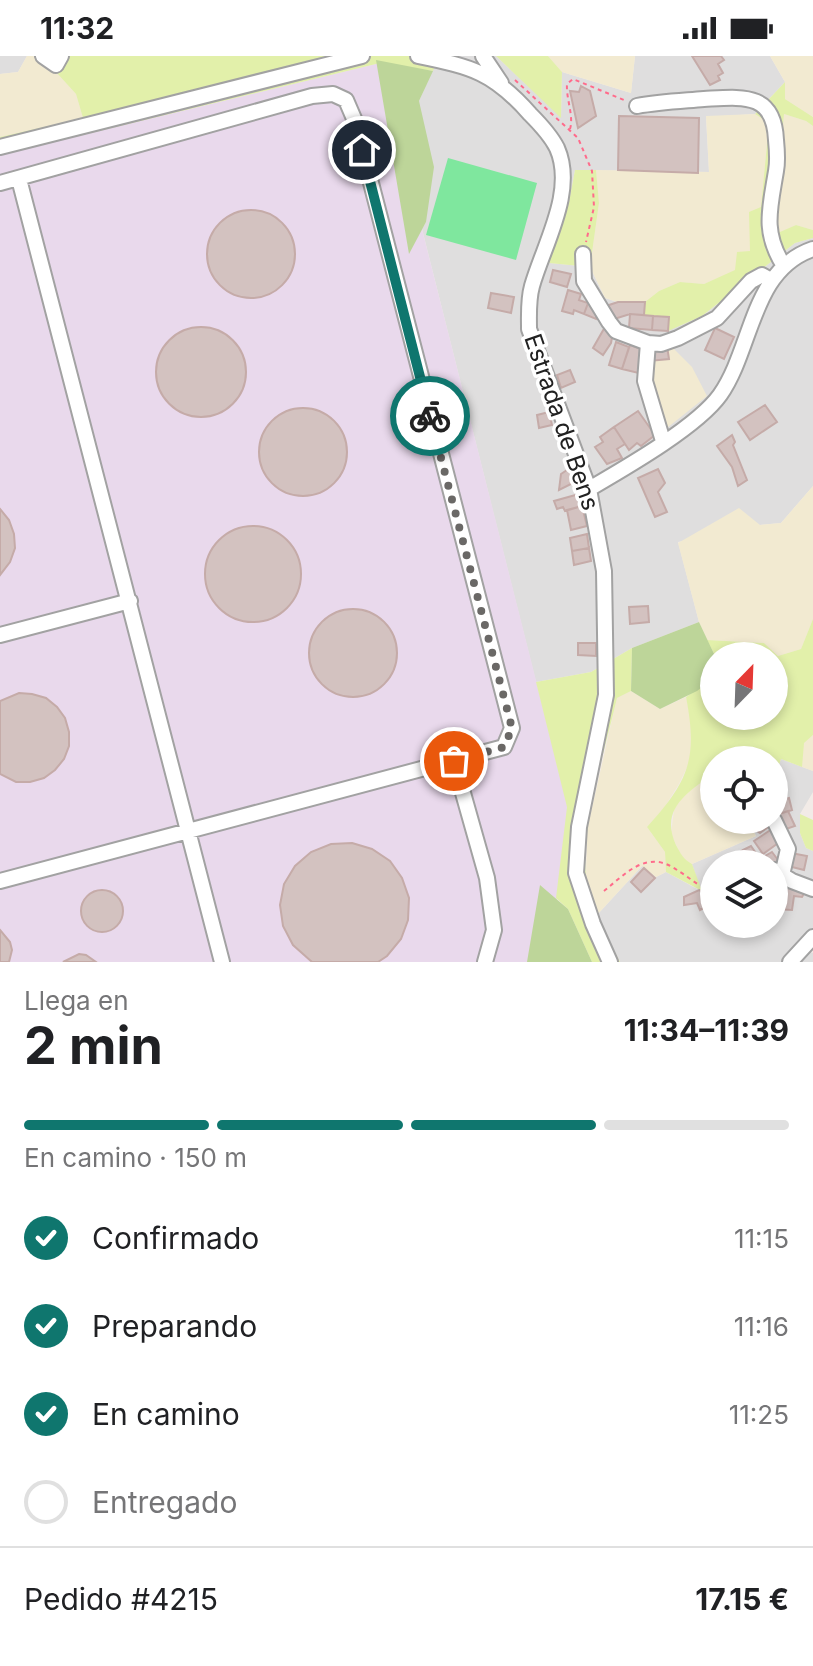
<!DOCTYPE html>
<html lang="es">
<meta charset="utf-8">
<style>
:root{--surface:#fff;--page:#f6f6f6;--text:#202124;--muted:#757577;--line:#e0e0e0;--accent:#0f766e}
body{margin:0;font-family:Inter,sans-serif;background:var(--page);color:var(--text);height:100vh;display:flex;flex-direction:column;font-size:30px;white-space:nowrap}
*{box-sizing:border-box;margin:0}
p{font-size:26px;color:var(--muted)}
.icon{flex:none;width:44px;height:44px;fill:none;stroke:currentColor;stroke-width:2;stroke-linecap:round;stroke-linejoin:round}
.map{position:relative;height:906px;overflow:hidden}
.drawer{display:flex;flex-direction:column;background:var(--surface);flex:1}
.drawer>*{flex:none}
.needle{width:52px;rotate:23deg}
.fabs{position:absolute;left:700px;top:586px;display:grid;gap:16px}
.fabs a{display:grid;place-items:center;width:88px;height:88px;border-radius:50%;background:var(--surface);box-shadow:0 4px 12px #0003;font-size:40px}
.pin{position:absolute;display:grid;place-items:center;width:68px;height:68px;color:#fff;margin:-34px;border:4px solid #fff;border-radius:50%;box-shadow:0 2px 8px #0007}
.courier{position:absolute;display:grid;place-items:center;width:80px;height:80px;margin:-40px;border:6px solid #0f766e;border-radius:50%;background:#fff;color:#222;box-shadow:0 2px 10px #0007}
.headline em{font-style:normal;font-weight:700}
.headline div{display:flex;flex-direction:column-reverse}
.headline{display:flex;align-items:center;justify-content:space-between;height:136px;padding:0 24px}
h1{font-size:52px;font-weight:700;line-height:60px}
.bar{display:grid;grid-template-columns:repeat(4,1fr);gap:12px 8px;align-content:center;height:96px;padding:0 24px}
.bar i{height:10px;border-radius:6px;background:var(--line)}
.bar .active{background:var(--accent)}
.bar p{grid-column:span 4}
.line{display:flex;align-items:center;gap:20px;padding:0 24px;border-top:2px solid var(--line)}
.line div{flex:1}
ol{padding:0 24px;list-style:none}
li{display:flex;align-items:center;gap:24px;height:88px}
li p{margin-inline-start:auto}
li .icon{padding:8px;border-radius:50%;background:var(--accent);color:#fff;stroke-width:4}
li:last-child{color:var(--muted)}
li i{width:44px;height:44px;border:4px solid var(--line);border-radius:50%}
.status{display:flex;justify-content:space-between;align-items:center;height:56px;padding:0 40px;background:var(--surface);direction:ltr}
.status svg{height:22px;fill:currentColor}
.map>svg:first-child{display:block}
</style>
<div class="status"><b>11:32</b><svg viewBox="0 0 49 12"><path d="M0 12V9h3v3zM5 12V6h3v6zM10 12V3h3v9zM15 12V0h3v12zM26 1h20v11H26zM47 4h2v5h-2z"/></svg></div>
<div class="map">
<svg width="813" height="906" viewBox="0 0 813 906">
<rect width="100%" height="100%" fill="#f2ebe7"/>
<!-- residential -->
<path fill="#dfdede" fill-rule="evenodd" d="M0,0H27L18,16L0,18Z
M439,0H496L561,61L562,16L631,37L635,0H770L785,26L755,58L706,61L709,116L575,114L569,146L549,207L590,211L605,242L623,248L645,246L644,259L669,261L668,274L702,260L795,187L813,182V430L781,467L760,469L678,486L699,566L632,592L591,616L536,626L422,173L426,166L419,45Z
M781,703L813,715V736L800,758V777L806,792L813,795V888L808,895L813,897V906H620L597,859L643,809L656,821L666,816L701,835L692,808L756,780L748,764H774V724ZM714,808H774V868H714Z"/>
<!-- industrial -->
<path fill="#e9d9ec" d="M380,7L568,751L557,842L540,906H0V99Z"/>
<!-- farmland -->
<path fill="#f2ead1" d="M27,0H33L55,15L76,38L83,62L0,81V18L18,16Z
M548,0H635L631,37L562,16Z
M770,0H813V61L785,43V26Z
M755,58L769,67L761,152L750,195L736,215L704,228L680,226L659,235L645,246L623,248L605,242L590,211L599,147L596,114L709,116L706,60Z
M784,58L806,65L813,70V174L796,169L780,177L774,173Z
M669,288L692,311L707,340L662,376L648,325L649,301Z
M813,430V563L801,593L778,600L764,587L707,584L699,566L678,487L739,452L760,469L781,467Z
M631,635L660,653L686,641L691,665L692,701L679,728L664,752L647,771L665,796L666,816L656,821L642,810L597,859L586,821L587,774L617,642Z
M813,679V715L802,711L801,694L804,686Z
M714,717V764H748L756,780L692,808L683,803L671,778L674,754L680,742Z"/>
<!-- grass -->
<path fill="#e2f0aa" d="M65,0H439L433,15L380,7L0,99V81L83,62L76,38L55,15Z
M496,0H548L562,16L561,62Z
M785,26V43L813,61V70L806,65L784,58L774,173L780,176L796,169L813,174V182L795,187L702,260L668,275L669,261L644,259L645,246L659,235L680,226L704,228L735,214L737,196L750,195L749,156L761,151L769,67L755,58Z
M575,114H596L599,147L590,211L549,207L569,146Z
M813,563V679L804,687L802,711L781,703L774,724V704H714V717C689,736 659,752 676,789C681,798 683,803 692,808L702,835L666,816L665,796L647,771C689,725 698,702 686,641L714,622V660H774V600H715L707,584L764,587L778,600L801,593Z
M632,592L631,635L617,642C605,695 581,767 586,820C588,850 607,879 620,906H592L568,853L556,842L567,751L536,626L591,616Z
M800,758L813,764V795L806,792L800,777Z"/>
<!-- forest -->
<path fill="#bdd599" d="M376,4L433,15L419,45L434,111L426,166L409,198Z
M699,566L715,600L714,622L697,635L660,653L631,635L632,592Z
M540,829L568,853L592,906H527Z"/>
<!-- pitch -->
<path fill="#7fe79e" d="M448,102L537,127L516,204L426,179Z"/>
<!-- building -->
<path fill="#d3c2c0" stroke="#c5aba8" stroke-width="2" d="M692,0H721L724,4L718,8L723,17L718,20L720,24L710,29Z
M581,30L590,35L596,60L578,72L570,35L579,36Z
M619,60L699,62L698,117L618,114Z
M207 198a44 44 0 1 1 88 0a44 44 0 1 1-88 0Z
M553,214L571,218L567,231L550,226Z
M568,234L581,238L579,244L588,247L584,258L574,254L573,258L562,255Z
M491,237L514,241L511,257L488,252Z
M618,246H645L644,259L630,258L611,264L606,250Z
M588,247L599,252L596,263L584,258Z
M630,258L653,260L652,274L629,272Z
M653,260L669,261L668,275L652,274Z
M156 316a45 45 0 1 1 90 0a45 45 0 1 1-90 0Z
M605,271L613,276L611,287L603,299L593,292Z
M715,272L734,281L724,303L705,294Z
M616,286L629,291L622,313L609,309Z
M630,289L644,294L643,318L622,313Z
M667,290L669,303L649,305V301L654,298V292Z
M570,314L575,326L561,332L557,319Z
M765,349L777,366L750,384L738,366Z
M259 396a44 44 0 1 1 88 0a44 44 0 1 1-88 0Z
M638,355L655,379L641,390L637,387L629,394L614,371Z
M549,356L552,369L539,372L537,359Z
M614,371L625,388L617,393L622,402L607,408L595,391L603,386L600,381Z
M732,379L735,386L733,389L747,424L738,430L732,411L717,390Z
M570,412L575,426L559,434L561,418Z
M658,413L665,427L658,436L667,456L655,461L638,422Z
M579,438L582,450L565,455L563,451L557,453L554,445Z
M582,450L587,470L571,474L567,454Z
M0,453L9,464L14,478L15,492L10,506L0,519Z
M205 518a48 48 0 1 1 96 0a48 48 0 1 1-96 0Z
M587,478L589,492L572,495L570,482Z
M589,492L591,505L574,509L572,495Z
M648,550L649,566L630,568L629,551Z
M309 597a44 44 0 1 1 88 0a44 44 0 1 1-88 0Z
M578,587H596V600L578,599Z
M19,637L32,638L46,642L57,651L65,662L69,676V690L64,703L55,714L44,722L30,726H16L0,718V645Z
M789,742L792,754L776,759L774,746Z
M788,755L795,770L783,774L776,759Z
M760,764H768L771,769L760,777L754,773Z
M775,771L781,785L763,798L754,785Z
M352,787L372,793L390,805L402,822L409,842L408,864L401,883L387,900L378,906H312L293,889L283,870L280,849L284,828L295,810L311,796L331,788Z
M751,790L760,803L752,808L743,794Z
M743,794L752,808H741L735,799Z
M772,796L778,804L774,810L765,800Z
M791,797L807,800L804,814L788,810Z
M735,799L741,808H728L726,804Z
M644,812L655,822L641,836L631,826Z
M788,829L806,834L802,841L794,840L792,854L774,853V839H783Z
M699,834L707,838L711,848L700,854L697,847L684,849V841Z
M714,834V847L711,848L707,838Z
M81 855a21 21 0 1 1 42 0a21 21 0 1 1-42 0Z
M0,874L10,886L12,894L9,906H0Z
M79,898L86,899L96,906H63Z"/>
<g fill="none" stroke-linecap="round" stroke-linejoin="round">
<defs>
<path id="minor" d="M43,0L56,9L61,0
M418,0C472,11 493,16 530,58C539,67 551,80 557,92C576,135 544,188 532,230C528,244 529,258 529,273L589,433L604,515L606,639L579,771L576,817L593,868L610,906
M483,0L501,27
M637,50C659,46 681,45 704,43C743,41 774,36 776,84C777,94 778,105 776,115C770,152 762,176 784,210
M0,91L362,0
M19,123L222,906
M0,127L312,40L333,38L346,44L355,65L512,672L504,691L0,825
M583,198L584,225L609,266L616,275L648,287L661,288L678,282L717,262L751,225L762,219L771,224
M648,287L645,325L663,385
M589,433C625,412 697,371 720,339C753,292 751,214 813,193
M0,579L130,545
M454,705L487,822L494,874L485,906
M774,764L788,793L782,819
M774,814L792,825L813,833
M712,829H714
M790,906L813,881"/>
</defs>
<!-- minor casing -->
<use href="#minor" stroke="#a2a2a2" stroke-width="18"/>
<!-- path -->
<path stroke="#ff6b8b" stroke-width="2" stroke-dasharray="4 4" stroke-linecap="butt" d="M515,24L578,82L592,115L594,151L586,186
M570,73C574,60 566,43 567,28L573,23L624,44
M604,835C624,819 645,795 672,811C681,816 690,823 699,829"/>
<!-- minor -->
<use href="#minor" stroke="#fff" stroke-width="14"/>
</g>
<g fill="none" stroke-linecap="round" stroke-linejoin="round">
<!-- done -->
<path stroke="#6a6866" stroke-width="8" stroke-dasharray="0 14.4" d="M430,360L512,672L504,691L454,705"/>
<!-- route -->
<path stroke="#0f766e" stroke-width="10" d="M362,94L430,360"/>
</g>
<g text-anchor="middle" dominant-baseline="central" stroke-width="7" stroke-linejoin="round" paint-order="stroke">
<!-- street labels -->
<g font-size="24" fill="#212121" stroke="#fff">
<text transform="translate(562 366) rotate(71)">Estrada de Bens</text>
</g>
</g>
</svg>
<div class="fabs">
<a><svg class="needle" viewBox="-14 -14 28 28"><path d="M0-13l5 13h-10z" fill="#e53935"/><path d="M0 13l5-13h-10z" fill="#757577"/></svg></a>
<a><svg class="icon" aria-label="locate" viewBox="0 0 24 24"><circle cx="12" cy="12" r="6"/><path d="M12 2v4M12 18v4M2 12h4M18 12h4"/></svg></a>
<a><svg class="icon" aria-label="layers" viewBox="0 0 24 24"><path d="M12 4l9 5-9 5-9-5zM3 14l9 5 9-5"/></svg></a>
</div>
<div class="pin" style="left:454px;top:705px;background:#ea580c"><svg class="icon" aria-label="bag" viewBox="0 0 24 24"><path d="M5 8h14l-1 12H6zM9 8a3 3 0 0 1 6 0"/></svg></div>
<div class="pin" style="left:362px;top:94px;background:#1f2937"><svg class="icon" aria-label="home" viewBox="0 0 24 24"><path d="M3 11l9-7 9 7M6 9v11h12V9"/></svg></div>
<div class="courier" style="left:430px;top:360px"><svg class="icon" aria-label="bike" viewBox="0 0 24 24"><circle cx="6" cy="16" r="4"/><circle cx="18" cy="16" r="4"/><path d="M6 16l4-8h5l3 8M10 8l3 8H6M13 5h3"/></svg></div>
</div>
<section class="drawer">
<div class="headline"><div><h1>2 min</h1><p>Llega en</p></div><em>11:34–11:39</em></div>
<div class="bar"><i class="active"></i><i class="active"></i><i class="active"></i><i></i><p>En camino · 150 m</p></div>
<ol>
<li><svg class="icon" aria-label="check" viewBox="0 0 24 24"><path d="M5 12l5 5 9-10"/></svg>Confirmado<p>11:15</p></li>
<li><svg class="icon" aria-label="check" viewBox="0 0 24 24"><path d="M5 12l5 5 9-10"/></svg>Preparando<p>11:16</p></li>
<li><svg class="icon" aria-label="check" viewBox="0 0 24 24"><path d="M5 12l5 5 9-10"/></svg>En camino<p>11:25</p></li>
<li><i></i>Entregado</li>
</ol>
<div class="line" style="height:104px"><div>Pedido #4215</div><b>17.15 €</b></div>
</section>
